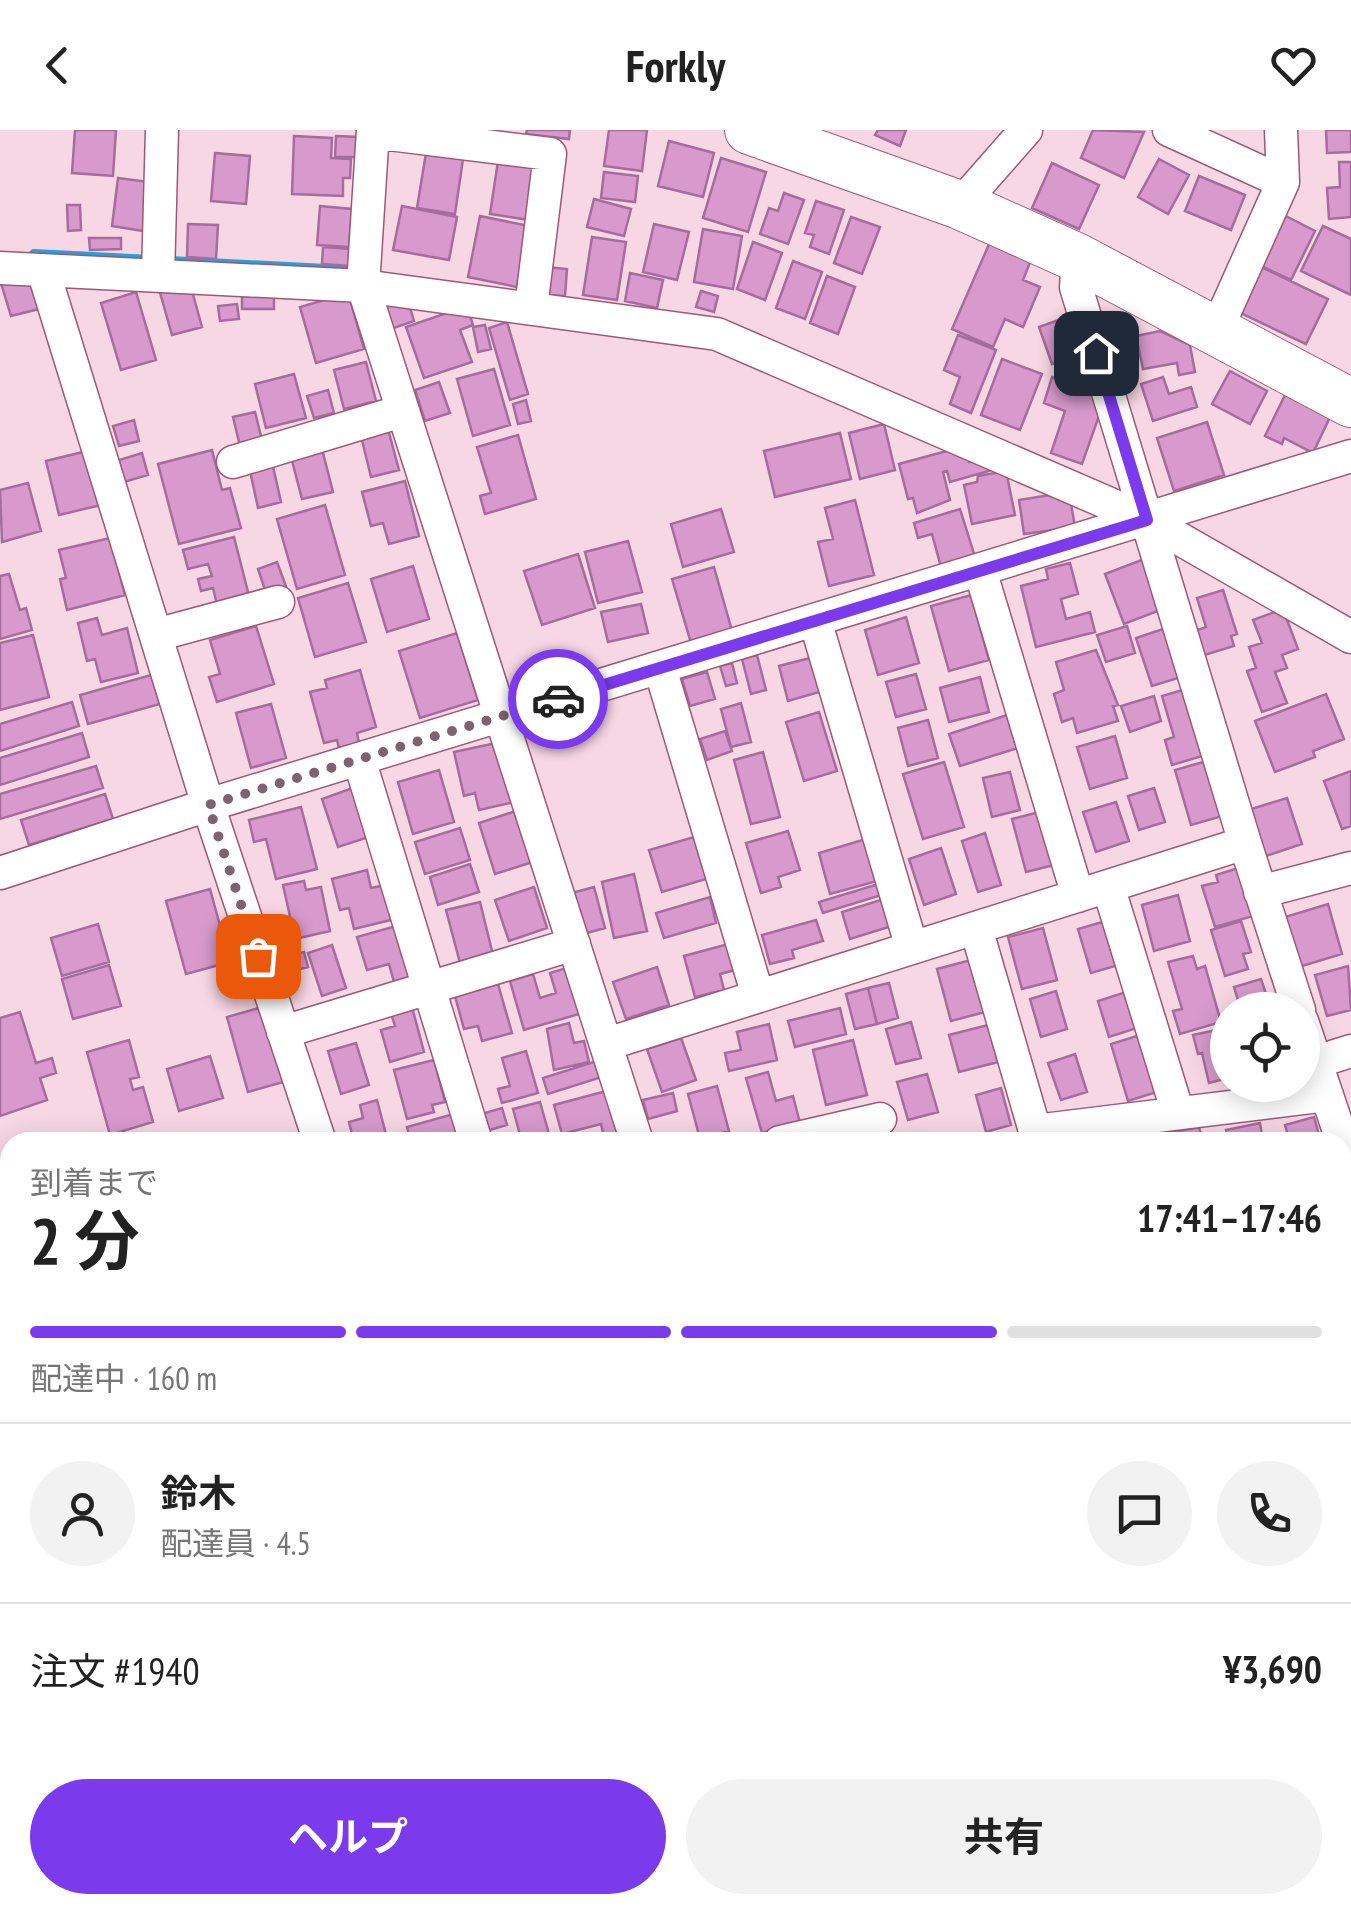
<!DOCTYPE html>
<html lang="ja">
<meta charset="utf-8">
<style>
:root{--surface:#fff;--page:#f2f2f2;--text:#222;--muted:#767676;--line:#e0e0e0;--accent:#7c3aed}
body{margin:0;font-family:"PT Sans Narrow","Noto Sans JP",sans-serif;background:var(--page);color:var(--text);height:100vh;display:flex;flex-direction:column;font-size:38px;white-space:nowrap}
*{box-sizing:border-box;margin:0}
p{font-size:32px;color:var(--muted)}
.icon{flex:none;width:55px;height:55px;fill:none;stroke:currentColor;stroke-width:2;stroke-linecap:round;stroke-linejoin:round}
.map{position:relative;flex:1;overflow:hidden}
.side{position:absolute;left:0px;top:1002px;width:1352px;height:782px;display:flex;flex-direction:column;background:var(--surface);border-radius:30px 30px 0 0;box-shadow:0 5px 25px #0003}
.side>*{flex:none}
.fabs{position:absolute;left:1210px;top:862px;display:grid;gap:20px}
.fabs a{display:grid;place-items:center;width:110px;height:110px;border-radius:50%;background:var(--surface);box-shadow:0 5px 25px #0003;font-size:50px}
.pin{position:absolute;display:grid;place-items:center;width:85px;height:85px;color:#fff;margin:-42px;border-radius:20px;box-shadow:0 5px 15px #0006}
.courier{position:absolute;display:grid;place-items:center;width:100px;height:100px;margin:-50px;border:8px solid #7c3aed;border-radius:50%;background:#fff;color:#222;box-shadow:0 2px 12px #0007}
.overview em{font-style:normal;font-weight:700}
.overview div{display:flex;flex-direction:column-reverse}
.overview{display:flex;align-items:center;justify-content:space-between;height:170px;padding:0 30px}
h1{font-size:65px;font-weight:700;line-height:75px}
.bar{display:grid;grid-template-columns:repeat(4,1fr);gap:15px 10px;align-content:center;height:120px;padding:0 30px}
.bar i{height:12px;border-radius:8px;background:var(--line)}
.bar .on{background:var(--accent)}
.bar p{grid-column:span 4}
.line{display:flex;align-items:center;gap:25px;padding:0 30px;border-top:2px solid var(--line)}
.line div{flex:1}
.round{display:grid;place-items:center;flex:none;width:105px;height:105px;border-radius:52px;background:var(--page)}
.primary-button{display:flex;gap:20px;margin-top:auto;padding:20px 30px}
.primary-button a{flex:1;height:115px;border-radius:60px;background:var(--accent);color:#fff;font-size:40px;font-weight:700;line-height:115px;text-align:center}
.primary-button a+a{background:var(--page);color:var(--text)}
header{display:flex;justify-content:space-between;align-items:center;height:130px;padding:0 30px;background:var(--surface);font-size:45px;font-weight:700}
.map>svg:first-child{display:block}
</style>
<header><svg class="icon" aria-label="back" viewBox="0 0 24 24"><path d="M15 5l-7 7 7 7"/></svg>Forkly<svg class="icon" aria-label="heart" viewBox="0 0 24 24"><path d="M12 20l-8-8c-3-5 5-10 8-4 3-6 11-1 8 4z"/></svg></header>
<div class="map">
<svg width="1351" height="1784" viewBox="0 0 1351 1784">
<rect width="100%" height="100%" fill="#f8d7e4"/>
<g fill="none" stroke-linecap="round" stroke-linejoin="round">
<!-- stream -->
<path stroke="#21a3d9" stroke-width="10" d="M34,124L346,140"/>
</g>
<!-- building -->
<path fill="#d89acd" stroke="#a66c9d" stroke-width="2.5" d="M75,0H116L113,46L72,43Z
M527,0H570L569,9L526,4Z
M609,0H647L642,41L604,36Z
M878,0H906L900,16L875,5Z
M1093,0L1144,2L1124,48L1081,28Z
M1326,0H1351V22L1327,23Z
M294,6L332,8L331,28L351,29L350,48H343V66L292,64Z
M336,6L360,7V27H335Z
M669,11L714,23L703,67L658,56Z
M215,23L250,26L246,74L211,71Z
M426,23L463,29L455,84L417,78Z
M721,28L766,42L748,102L703,88Z
M1159,29L1189,45L1168,84L1138,67Z
M498,31L536,37L529,90L490,84Z
M1339,32H1351V87L1329,89L1327,58L1340,57Z
M1052,33L1099,55L1079,99L1032,78Z
M604,42L638,46L635,72L601,68Z
M1199,46L1245,65L1231,100L1185,81Z
M118,48L149,52L143,101L112,96Z
M784,63L804,70L788,114L760,104L769,78L778,81Z
M594,69L631,79L624,106L587,97Z
M816,71L844,80L829,124L810,117L814,105L805,103Z
M67,75H80L81,100L68,101Z
M320,76L352,79L349,117L317,115Z
M402,76L457,87L449,130L393,120Z
M1280,83L1315,101L1291,150L1255,133Z
M480,86L529,96L517,157L468,147Z
M851,87L880,97L862,144L834,133Z
M188,94L218,95L216,129L187,127Z
M654,94L689,102L677,150L643,142Z
M1323,96L1351,109V165L1301,141Z
M703,99L742,106L733,159L694,152Z
M592,107L626,112L617,170L583,165Z
M89,108H121V119L90,120Z
M753,112L782,123L765,170L737,159Z
M990,112L1031,130L1023,150L1040,157L1023,197L1005,189L993,217L952,199Z
M323,117L351,119L350,136L322,134Z
M793,131L822,142L805,189L776,178Z
M1257,135L1328,169L1306,214L1236,181Z
M547,137L567,139L565,166L545,165Z
M630,143L663,150L657,178L625,171Z
M827,146L855,157L838,204L810,193Z
M34,148L43,178L11,186L0,150Z
M189,150L202,197L172,205L159,159Z
M242,159H274V179H242Z
M701,161L718,166L714,182L696,177Z
M136,162L156,230L121,240L101,173Z
M348,163L364,219L316,233L300,177Z
M408,171L414,191L391,199L384,177Z
M237,174L239,189L220,191L218,176Z
M467,176L473,195L460,200L472,232L424,248L406,197Z
M1061,189L1075,225L1052,234L1039,197Z
M507,192L528,264L510,270L489,198Z
M485,195L491,219L478,222L473,197Z
M1160,201L1190,215L1195,242L1179,245L1177,233L1143,239L1136,206Z
M958,205L996,220L971,283L950,274L960,247L944,240Z
M1002,229L1042,244L1020,300L981,285Z
M366,232L376,271L344,279L334,240Z
M494,239L510,295L473,306L457,249Z
M1230,241L1267,261L1250,294L1212,274Z
M294,244L306,288L266,298L255,254Z
M1052,247L1106,266L1082,334L1051,323L1065,281L1044,273Z
M1163,247L1169,264L1191,257L1197,277L1153,291L1141,254Z
M439,252L450,283L425,291L415,260Z
M328,260L334,283L314,288L307,266Z
M1285,265L1330,287L1313,323L1284,308L1282,314L1265,306Z
M526,270L531,291L518,294L513,274Z
M255,282L262,310L240,316L233,287Z
M134,290L139,311L119,316L113,296Z
M1207,292L1224,345L1174,361L1157,308Z
M884,294L895,340L860,349L849,303Z
M388,299L399,340L371,347L361,306Z
M840,303L851,349L775,367L764,321Z
M518,305L536,369L485,384L480,366L491,363L477,317Z
M965,316L969,332L985,328L989,341L950,352L947,341L943,342L950,370L917,383L913,368L908,369L899,334Z
M322,319L333,362L302,369L291,327Z
M212,320L222,360L230,358L241,398L179,414L158,334Z
M87,321L101,375L59,385L46,331Z
M142,323L148,345L124,352L119,330Z
M272,332L281,372L258,378L249,336Z
M1006,341L1015,385L972,394L964,355L977,352L978,346Z
M405,351L419,406L389,414L383,393L371,396L362,362Z
M28,353L41,401L2,412L0,360Z
M1069,362L1075,397L1024,404L1019,370Z
M855,370L874,445L829,456L818,412L833,409L825,378Z
M325,375L345,445L297,459L277,389Z
M721,379L734,422L683,437L671,394Z
M960,379L975,427L941,437L932,404L918,408L914,393Z
M234,407L250,470L218,479L213,458L201,461L198,449L212,446L208,434L188,439L183,420Z
M110,408L125,465L67,480L60,449L66,448L59,420Z
M628,411L642,462L598,473L585,422Z
M578,424L595,478L542,495L524,441Z
M1144,429L1163,479L1124,494L1105,444Z
M277,432L287,459L267,466L258,439Z
M1070,433L1078,464L1061,469L1066,489L1090,482L1095,502L1036,517L1021,456L1048,449L1046,439Z
M413,436L429,489L387,502L371,449Z
M714,437L732,501L691,513L672,449Z
M9,444L20,480L26,478L32,500L0,509V446Z
M348,453L366,512L315,527L298,468Z
M1223,460L1237,504L1231,506L1234,516L1198,527L1190,503L1206,497L1197,468Z
M971,465L989,530L949,541L931,476Z
M641,474L648,503L608,512L601,482Z
M1283,479L1298,519L1282,525L1287,538L1275,542L1287,573L1262,582L1247,541L1256,538L1249,517L1262,513L1253,490Z
M906,487L919,533L878,545L865,500Z
M97,488L102,505L127,498L138,543L101,552L95,529L87,531L78,493Z
M256,496L274,554L217,572L209,547L220,544L210,510Z
M1127,496L1135,523L1106,532L1097,505Z
M1172,496L1188,545L1152,556L1136,508Z
M457,503L478,570L420,588L399,521Z
M33,505L49,567L0,580V513Z
M1096,520L1118,575L1113,576L1118,591L1077,603L1073,588L1062,592L1054,564L1064,560L1056,532Z
M757,525L766,560L751,564L742,529Z
M814,527L823,561L788,571L779,536Z
M732,533L737,553L726,556L720,536Z
M360,540L376,597L357,603L359,613L339,618L337,610L324,613L310,562L327,558L325,550Z
M707,542L715,569L690,576L682,549Z
M916,544L926,579L896,587L886,552Z
M151,545L160,574L88,594L80,565Z
M980,547L989,582L949,592L940,558Z
M1189,558L1209,624L1172,635L1165,610L1174,607L1162,566Z
M1326,564L1344,609L1313,621L1315,627L1275,642L1255,591Z
M1154,566L1161,591L1130,602L1121,576Z
M72,572L79,596L0,621V594Z
M741,573L751,612L731,617L721,579Z
M271,574L286,628L251,638L236,583Z
M819,582L837,641L804,651L786,592Z
M1007,585L1018,618L960,636L949,604Z
M928,590L938,628L908,636L898,598Z
M725,601L732,621L707,630L700,609Z
M82,603L89,627L0,655V628Z
M1115,606L1127,648L1090,659L1077,617Z
M501,612L514,672L479,680L475,663L464,666L454,622Z
M763,622L780,687L751,694L734,630Z
M1210,630L1226,685L1191,695L1175,640Z
M944,632L964,697L923,709L903,644Z
M96,636L103,658L0,689V664Z
M439,640L454,692L413,704L398,652Z
M1351,641V696L1342,699L1324,651Z
M1010,642L1020,680L992,687L983,648Z
M358,656L375,705L338,717L322,669Z
M1154,658L1165,692L1139,700L1128,666Z
M105,664L113,689L29,715L21,690Z
M1287,668L1302,714L1263,727L1248,680Z
M1116,672L1129,711L1096,722L1083,682Z
M301,677L317,739L276,749L266,709L254,712L249,690Z
M519,680L536,731L495,744L479,693Z
M1043,681L1058,734L1026,742L1012,689Z
M460,698L470,730L425,744L415,712Z
M788,701L800,740L778,747L781,757L761,763L746,713Z
M985,703L1001,755L978,762L962,711Z
M701,705L713,747L662,762L649,720Z
M869,708L881,750L830,764L819,723Z
M941,718L956,764L924,775L909,729Z
M470,734L479,762L438,775L430,747Z
M1238,738L1253,786L1215,797L1202,756L1218,752L1216,745Z
M367,740L371,758L390,754L399,788L354,799L349,778L340,780L332,749Z
M634,744L647,801L614,808L602,752Z
M304,751L306,760L321,757L330,801L295,809L283,755Z
M885,752L888,763L823,783L819,772Z
M534,757L547,798L509,811L495,770Z
M594,757L605,798L583,804L572,763Z
M210,759L230,832L186,844L166,771Z
M1178,765L1190,811L1154,821L1142,775Z
M710,767L716,793L664,808L656,783Z
M884,769L892,796L850,809L842,782Z
M480,772L493,825L460,833L446,780Z
M1328,774L1342,824L1299,837L1285,787Z
M816,790L823,811L792,820L794,828L770,834L762,805Z
M1109,790L1122,834L1091,843L1078,799Z
M1241,791L1251,822L1243,824L1248,839L1225,846L1211,800Z
M98,794L109,832L62,846L51,808Z
M403,794L417,846L394,852L389,834L367,840L357,807Z
M1043,798L1057,850L1022,859L1008,807Z
M736,812L743,838L720,844L724,860L695,867L684,826Z
M332,815L346,858L322,866L308,823Z
M304,822L308,837L284,843L281,828Z
M1193,826L1197,839L1205,836L1221,892L1180,904L1173,881L1182,879L1168,832Z
M971,830L985,882L951,891L937,839Z
M109,835L121,876L73,889L62,849Z
M573,836L586,882L524,900L510,851L533,844L540,868L556,863L550,843Z
M1348,836L1351,880L1327,886L1315,845Z
M657,837L669,875L626,889L613,852Z
M1261,849L1267,867L1278,864L1283,880H1241L1234,857Z
M889,853L898,888L877,894L868,858Z
M498,854L512,903L482,911L478,896L464,899L455,866Z
M868,858L877,894L855,899L846,864Z
M1056,861L1067,899L1041,907L1030,869Z
M1126,862L1137,898L1109,907L1098,871Z
M266,876L287,951L248,962L227,887Z
M412,877L424,922L390,932L381,900L395,896L391,883Z
M840,878L846,904L795,917L788,891Z
M20,882L36,933L52,928L56,943L40,948L47,970L0,986V888Z
M911,892L921,928L896,934L886,899Z
M569,893L574,913L584,911L589,932L554,940L547,899Z
M769,894L777,930L729,941L725,923L741,920L737,902Z
M988,895L998,932L959,942L949,905Z
M1221,899L1228,927V948L1209,953L1202,923L1198,924L1193,905Z
M1140,905L1157,962L1128,971L1111,914Z
M681,908L696,950L662,962L647,919Z
M129,910L139,947L130,949L133,960L143,957L153,992L110,1005L87,922Z
M853,910L867,965L826,975L813,920Z
M356,913L369,955L341,964L328,921Z
M526,921L538,963L502,973L498,959L510,956L502,928Z
M1075,924L1087,962L1061,970L1048,933Z
M210,926L223,968L179,981L167,939Z
M434,930L445,972L432,975L434,982L407,989L394,940Z
M600,930L605,946L548,964L543,948Z
M768,942L776,971L793,966L800,993L762,1003L746,948Z
M927,944L938,982L908,990L897,952Z
M717,956L729,1001L700,1009L688,964Z
M1001,958L1011,995L986,1002L976,965Z
M610,960L623,1010L605,1012L601,994L562,1004L554,975Z
M673,963L677,981L648,989L643,970Z
M377,970L388,1012H354L349,992L363,988L360,975Z
M540,972L551,1011L522,1012L513,979Z
M502,978L507,995L483,1002L478,985Z
M457,983L466,1012H411L407,997Z
M1314,987L1321,1012H1290L1285,995Z
M1260,993L1263,1012H1228L1226,1000Z
M1199,997L1203,1012H1171L1169,1003Z
M1351,1583V1617L1342,1621V1587Z
M9,1659L10,1755L0,1760V1663Z"/>
<g fill="none" stroke-linecap="round" stroke-linejoin="round">
<defs>
<path id="street" d="M373,0L363,156L637,1012
M1169,0L1283,52
M373,2L550,24L531,178
M960,75L1026,0
M1078,128L1076,157L1245,713L1299,880
M0,138L363,156L717,204L1147,390L1351,507
M43,140L208,675L320,1012
M158,146L162,0
M1217,199L1283,52L1281,0
M233,332L402,281
M980,440L1078,766
M815,490L912,818
M156,505L278,472
M660,538L758,866
M359,629L476,1012
M0,743L208,675L1351,326
M1108,756L1178,983
M1260,762L1351,738
M976,798L1035,1001L1327,965
M1302,891L1351,1037
M283,902L574,814
M607,914L1245,713
M1316,932L1351,921
M780,1012L880,989
M0,1183L10,1231
M0,1263L10,1262
M1342,1334L1351,1333
M1342,1765L1351,1762
M471,1775L475,1784
M1270,1775L1279,1784
M0,1779L10,1774
M1302,1784L1321,1775"/>
<path id="secondary" d="M749,0L960,75L1078,128L1351,273"/>
</defs>
<!-- street casing -->
<use href="#street" stroke="#9e5877" stroke-width="35"/>
<!-- secondary casing -->
<use href="#secondary" stroke="#9e5877" stroke-width="50"/>
<!-- street -->
<use href="#street" stroke="#fff" stroke-width="32"/>
<!-- secondary -->
<use href="#secondary" stroke="#fff" stroke-width="48"/>
<defs>
<path id="rail" d="M1342,1063L1351,1062
M1342,1082L1351,1081
M0,1218L10,1217
M0,1235L10,1234"/>
</defs>
<!-- rail casing -->
<use href="#rail" stroke="#5a3c49" stroke-width="11"/>
<!-- rail -->
<use href="#rail" stroke="#f8d7e4" stroke-width="8" stroke-dasharray="22" stroke-linecap="butt"/>
</g>
<g fill="none" stroke-linecap="round" stroke-linejoin="round">
<!-- done -->
<path stroke="#80616f" stroke-width="10" stroke-dasharray="0 18" d="M258,826L208,675L558,569"/>
<!-- route -->
<path stroke="#7c3aed" stroke-width="12" d="M558,569L1147,390L1096,223"/>
</g>
</svg>
<div class="fabs">
<a><svg class="icon" aria-label="locate" viewBox="0 0 24 24"><circle cx="12" cy="12" r="6"/><path d="M12 2v4M12 18v4M2 12h4M18 12h4"/></svg></a>
</div>
<div class="pin" style="left:258px;top:826px;background:#ea580c"><svg class="icon" aria-label="bag" viewBox="0 0 24 24"><path d="M5 8h14l-1 12H6zM9 8a3 3 0 0 1 6 0"/></svg></div>
<div class="pin" style="left:1096px;top:223px;background:#1f2937"><svg class="icon" aria-label="home" viewBox="0 0 24 24"><path d="M3 11l9-7 9 7M6 9v11h12V9"/></svg></div>
<div class="courier" style="left:558px;top:569px"><svg class="icon" aria-label="car" viewBox="0 0 24 24"><path d="M5 17H2v-5l4-1 3-4h7l3 4 3 1v5h-3M9 17h6M6 11h13"/><circle cx="7" cy="17" r="2"/><circle cx="17" cy="17" r="2"/></svg></div>
<section class="side">
<div class="overview"><div><h1>2 分</h1><p>到着まで</p></div><em>17:41–17:46</em></div>
<div class="bar"><i class="on"></i><i class="on"></i><i class="on"></i><i></i><p>配達中 · 160 m</p></div>
<div class="line" style="height:180px"><a class="round"><svg class="icon" aria-label="person" viewBox="0 0 24 24"><circle cx="12" cy="8" r="4"/><path d="M4 21q1-7 8-7t8 7"/></svg></a><div><b>鈴木</b><p>配達員 · 4.5</p></div><a class="round"><svg class="icon" aria-label="chat" viewBox="0 0 24 24"><path d="M4 5h16v11H9l-5 4z"/></svg></a><a class="round"><svg class="icon" aria-label="phone" viewBox="0 0 24 24"><path d="M5 4h4l2 5-3 2q2 4 5 5l2-3 5 2v4C11 20 4 13 5 4z"/></svg></a></div>
<div class="line" style="height:130px"><div>注文 #1940</div><b>¥3,690</b></div>
<div class="primary-button"><a>ヘルプ</a><a>共有</a></div>
</section>
</div>
